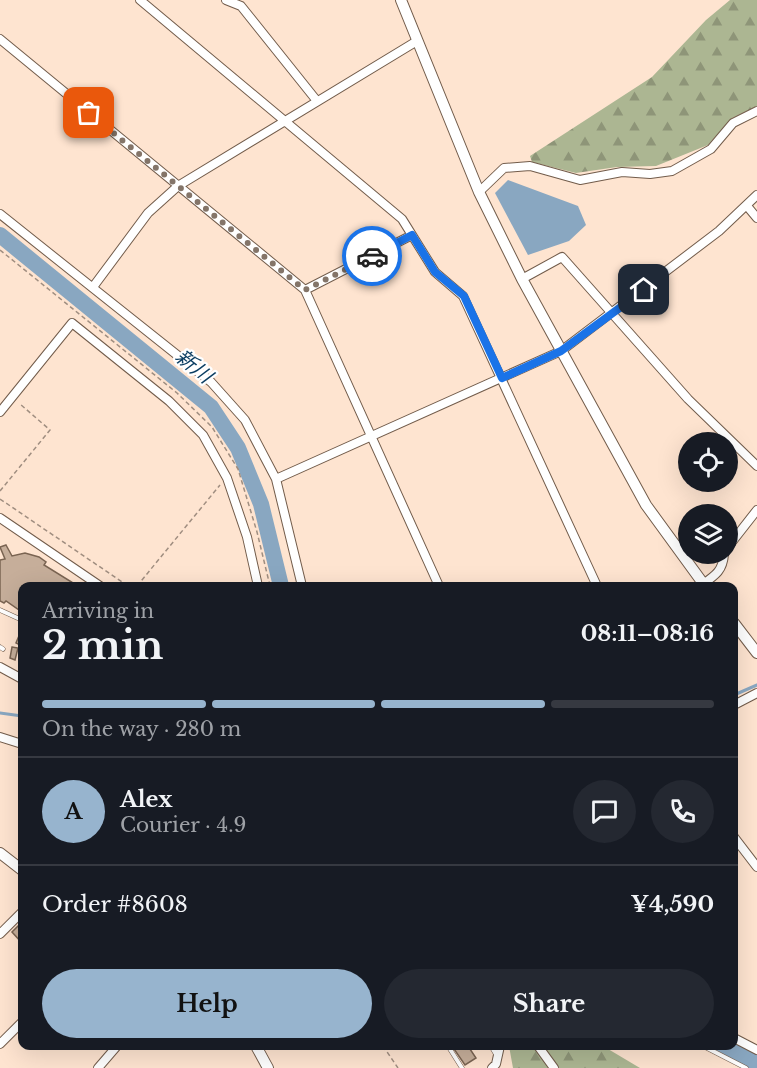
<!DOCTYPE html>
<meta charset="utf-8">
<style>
:root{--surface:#171b24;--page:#242831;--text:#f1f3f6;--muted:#9ea1a6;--line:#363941;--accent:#97b4ce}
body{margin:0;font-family:"Libre Baskerville","Noto Sans JP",serif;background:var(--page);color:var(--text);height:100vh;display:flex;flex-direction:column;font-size:22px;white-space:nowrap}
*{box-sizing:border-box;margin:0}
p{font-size:20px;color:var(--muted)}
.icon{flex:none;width:33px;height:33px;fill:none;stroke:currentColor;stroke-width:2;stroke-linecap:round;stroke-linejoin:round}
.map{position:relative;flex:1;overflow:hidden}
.drawer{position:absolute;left:18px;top:582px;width:720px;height:468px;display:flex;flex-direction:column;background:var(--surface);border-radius:12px;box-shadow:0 6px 24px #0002}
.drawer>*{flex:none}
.tools{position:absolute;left:678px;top:432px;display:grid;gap:12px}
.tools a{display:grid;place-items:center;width:60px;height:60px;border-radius:50%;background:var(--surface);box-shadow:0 6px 24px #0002;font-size:30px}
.pin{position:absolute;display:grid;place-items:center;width:51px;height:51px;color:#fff;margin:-26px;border-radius:12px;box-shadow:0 3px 9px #0006}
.courier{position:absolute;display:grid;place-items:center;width:60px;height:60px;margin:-30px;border:4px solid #1a73e8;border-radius:50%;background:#fff;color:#222;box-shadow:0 2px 8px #0007}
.summary em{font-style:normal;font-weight:700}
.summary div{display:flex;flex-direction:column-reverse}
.summary{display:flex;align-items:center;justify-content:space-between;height:102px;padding:0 24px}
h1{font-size:39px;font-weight:700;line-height:45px}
.bar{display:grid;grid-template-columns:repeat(4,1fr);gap:9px 6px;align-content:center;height:72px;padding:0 24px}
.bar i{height:8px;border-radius:4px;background:var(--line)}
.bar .current{background:var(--accent)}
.bar p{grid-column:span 4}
.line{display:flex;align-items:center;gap:15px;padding:0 24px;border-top:2px solid var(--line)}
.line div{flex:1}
.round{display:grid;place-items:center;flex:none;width:63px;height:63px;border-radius:32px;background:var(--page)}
.primary-button{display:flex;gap:12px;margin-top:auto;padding:12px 24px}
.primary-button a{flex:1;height:69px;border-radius:36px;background:var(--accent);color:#111;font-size:24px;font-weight:700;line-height:69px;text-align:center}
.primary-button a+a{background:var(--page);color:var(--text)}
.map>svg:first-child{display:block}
</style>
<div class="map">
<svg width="757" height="1068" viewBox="0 0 757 1068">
<defs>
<pattern id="forest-firs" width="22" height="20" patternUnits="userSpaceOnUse" patternTransform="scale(1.5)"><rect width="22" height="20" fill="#acb692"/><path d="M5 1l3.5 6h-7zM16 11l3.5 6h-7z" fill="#8e9578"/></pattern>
</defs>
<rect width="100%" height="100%" fill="#fee4d0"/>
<!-- forest -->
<path fill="url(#forest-firs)" d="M730,0H757V106L732,118L708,145L656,166L617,167L576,173L532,162L530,156L652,77L706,20Z
M509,1046H603L640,1068H513Z"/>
<!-- water -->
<path fill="#89a7c1" d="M508,180L578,206L586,225L569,241L528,255L495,193Z"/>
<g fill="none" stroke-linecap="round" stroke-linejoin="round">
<!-- stream -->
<path stroke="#89a7c1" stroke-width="3" d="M734,695L757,685
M0,713L22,716"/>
<!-- river -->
<path stroke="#89a7c1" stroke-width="16" d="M0,235L211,407L238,448L261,504L281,586
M723,1046L757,1063"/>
</g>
<!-- building -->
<path fill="#c6ae9a" stroke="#7a6452" stroke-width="1.5" d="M6,545L12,556L25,553L39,557L46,562L44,565L78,586H22V612L6,601L4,603L0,601V560L5,559L0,547Z
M21,631L22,632V646L16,643Z
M12,647L18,648L15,660L10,658Z
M22,922V943L12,932Z
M452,1046H468L476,1058L465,1065Z"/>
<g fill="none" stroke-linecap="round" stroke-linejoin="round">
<defs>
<path id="service" d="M0,610L22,620
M0,647L3,649
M448,1046L462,1068
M491,1046L497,1056
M703,1046L746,1068"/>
<path id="minor" d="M140,0L402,219L435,272L463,296L597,586
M226,0L241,6L317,101
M0,39L305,290L439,586
M479,192L504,168L530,166L580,180L622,172L650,174L672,171L711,149L733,123L757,111
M747,206L757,218
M0,214L211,382L245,420L276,479L302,586
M522,279L562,257L688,399L757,466
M93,287L148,213L178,186L417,41
M305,290L412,235
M0,412L72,323L169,401L203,435L227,478L247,537L258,586
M276,479L561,351L719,231L757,195
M0,518L100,586
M728,547L757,510
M703,584C716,575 723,570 724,554
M0,667L22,679
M734,705L757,693
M0,737L22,744
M734,837L757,867
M0,934L22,912
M734,1038L757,1050
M0,1044L22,1022
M538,1046L554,1068
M98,1068L117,1046
M492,1068L496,1064L500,1046"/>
<path id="tertiary" d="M401,0L479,192L522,279L646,505L705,586
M734,623L757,653
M0,853L22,870
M256,1046L268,1068"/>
</defs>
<!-- service casing -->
<use href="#service" stroke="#725c4b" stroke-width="5"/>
<!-- minor casing -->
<use href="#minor" stroke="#725c4b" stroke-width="10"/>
<!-- tertiary casing -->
<use href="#tertiary" stroke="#725c4b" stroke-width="12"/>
<!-- path -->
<path stroke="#a08e80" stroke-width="1.5" stroke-dasharray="4.5 3" stroke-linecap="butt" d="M0,250L177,393L212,427L238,469L257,532L270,586
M0,491L50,430L20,404
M0,499L128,586
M137,586L220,485
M383,1046L398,1068"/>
<!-- service -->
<use href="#service" stroke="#fff" stroke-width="4"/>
<!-- minor -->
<use href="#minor" stroke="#fff" stroke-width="8"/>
<!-- tertiary -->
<use href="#tertiary" stroke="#fff" stroke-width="10"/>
</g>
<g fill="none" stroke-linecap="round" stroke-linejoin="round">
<!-- done -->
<path stroke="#847569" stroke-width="6" stroke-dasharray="0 10.8" d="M89,113L305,290L372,256"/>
<!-- route -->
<path stroke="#1a73e8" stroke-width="8" d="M372,256L412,235L435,272L464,296L502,378L561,351L644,290"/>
</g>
<g text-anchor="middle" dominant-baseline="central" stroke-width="4.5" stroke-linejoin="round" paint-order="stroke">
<!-- water labels -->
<g font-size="20" font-style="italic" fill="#0c3e62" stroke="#fff">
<text transform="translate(194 366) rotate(39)">新川</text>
</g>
</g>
</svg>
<div class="tools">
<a><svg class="icon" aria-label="locate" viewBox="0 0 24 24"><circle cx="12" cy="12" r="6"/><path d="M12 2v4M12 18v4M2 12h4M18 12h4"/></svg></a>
<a><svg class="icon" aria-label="layers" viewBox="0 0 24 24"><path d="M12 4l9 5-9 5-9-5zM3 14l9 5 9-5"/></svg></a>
</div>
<div class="pin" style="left:89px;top:113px;background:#ea580c"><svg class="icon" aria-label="bag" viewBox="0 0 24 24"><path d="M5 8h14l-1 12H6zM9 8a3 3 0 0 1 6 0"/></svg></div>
<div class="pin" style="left:644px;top:290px;background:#1f2937"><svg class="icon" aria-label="home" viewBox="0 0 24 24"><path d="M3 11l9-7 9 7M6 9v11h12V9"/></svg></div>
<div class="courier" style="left:372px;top:256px"><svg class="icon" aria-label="car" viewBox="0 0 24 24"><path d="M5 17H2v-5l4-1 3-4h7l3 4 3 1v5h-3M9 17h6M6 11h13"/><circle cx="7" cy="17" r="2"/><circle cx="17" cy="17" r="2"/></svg></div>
<section class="drawer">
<div class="summary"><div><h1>2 min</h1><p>Arriving in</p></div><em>08:11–08:16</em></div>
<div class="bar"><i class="current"></i><i class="current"></i><i class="current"></i><i></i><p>On the way · 280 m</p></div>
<div class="line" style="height:108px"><b class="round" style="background:var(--accent);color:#111">A</b><div><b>Alex</b><p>Courier · 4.9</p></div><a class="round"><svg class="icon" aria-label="chat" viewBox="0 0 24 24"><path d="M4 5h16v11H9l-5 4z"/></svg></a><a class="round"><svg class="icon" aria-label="phone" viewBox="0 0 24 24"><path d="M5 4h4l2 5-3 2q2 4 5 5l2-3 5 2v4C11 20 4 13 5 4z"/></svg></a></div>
<div class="line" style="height:78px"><div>Order #8608</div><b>¥4,590</b></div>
<div class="primary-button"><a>Help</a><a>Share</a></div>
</section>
</div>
